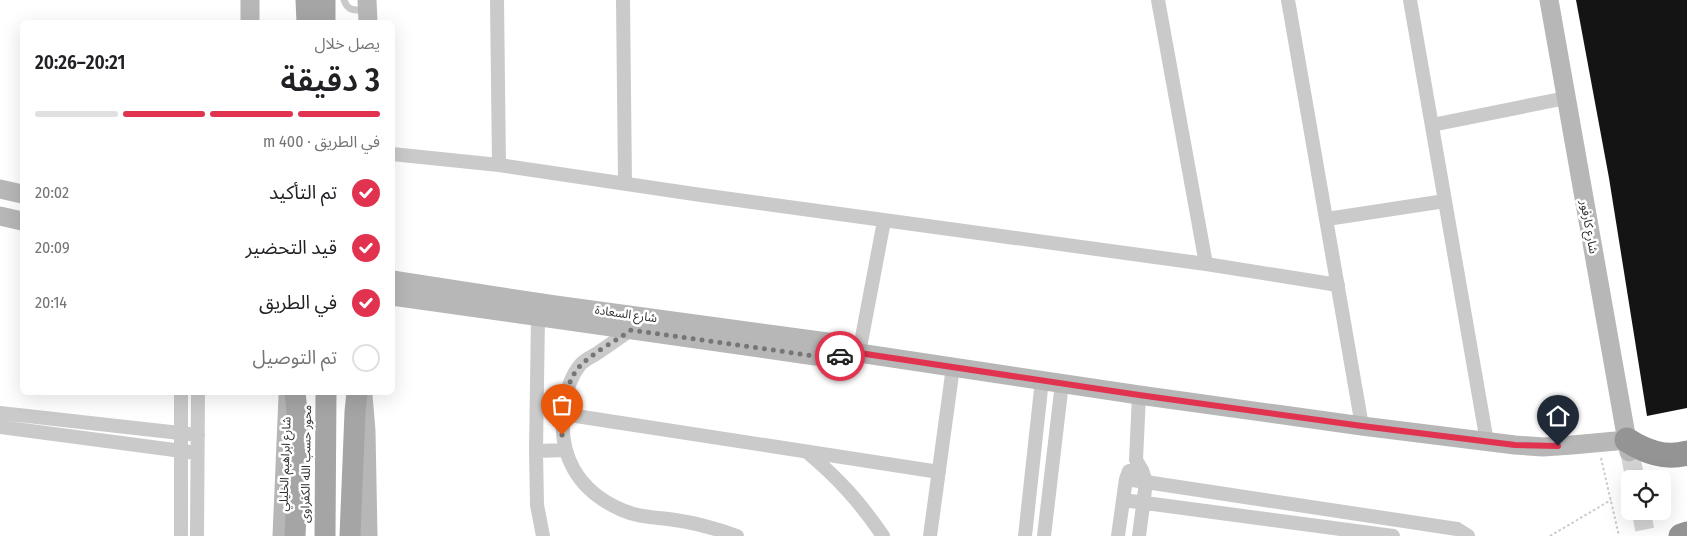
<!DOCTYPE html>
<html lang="ar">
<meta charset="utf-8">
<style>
:root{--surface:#fff;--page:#f6f6f6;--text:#202124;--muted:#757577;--line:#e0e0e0;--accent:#e13350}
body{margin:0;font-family:"Fira Sans Condensed","Noto Sans Arabic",sans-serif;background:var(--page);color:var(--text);direction:rtl;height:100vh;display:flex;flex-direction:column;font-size:19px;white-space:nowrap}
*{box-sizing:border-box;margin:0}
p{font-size:16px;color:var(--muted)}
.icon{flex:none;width:28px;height:28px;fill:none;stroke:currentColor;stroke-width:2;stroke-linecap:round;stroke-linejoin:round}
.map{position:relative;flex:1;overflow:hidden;direction:ltr}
.details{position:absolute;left:20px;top:20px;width:375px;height:375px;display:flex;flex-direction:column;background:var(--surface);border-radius:8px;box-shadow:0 5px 20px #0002;direction:rtl}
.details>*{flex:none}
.controls{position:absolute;left:1621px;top:470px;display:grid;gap:10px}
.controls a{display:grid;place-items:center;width:50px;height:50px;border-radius:8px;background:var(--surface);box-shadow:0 5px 20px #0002;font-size:25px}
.pin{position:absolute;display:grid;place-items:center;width:42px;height:42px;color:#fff;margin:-51px -21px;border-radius:50% 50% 50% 0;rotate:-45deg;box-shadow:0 0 5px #0007}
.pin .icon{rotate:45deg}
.courier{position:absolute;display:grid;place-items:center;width:50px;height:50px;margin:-25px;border:4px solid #e13350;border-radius:50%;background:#fff;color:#222;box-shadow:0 1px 6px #0007}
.headline em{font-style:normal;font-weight:600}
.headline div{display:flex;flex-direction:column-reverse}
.headline{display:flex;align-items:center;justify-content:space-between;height:85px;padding:0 15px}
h1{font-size:32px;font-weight:600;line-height:38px}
.bar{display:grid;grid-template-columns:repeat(4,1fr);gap:8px 5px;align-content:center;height:60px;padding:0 15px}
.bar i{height:6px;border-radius:4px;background:var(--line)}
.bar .selected{background:var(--accent)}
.bar p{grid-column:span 4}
ol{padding:0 15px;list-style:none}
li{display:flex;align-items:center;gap:15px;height:55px}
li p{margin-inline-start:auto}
li .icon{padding:5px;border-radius:50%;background:var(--accent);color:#fff;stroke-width:4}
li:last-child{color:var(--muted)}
li i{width:28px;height:28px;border:2px solid var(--line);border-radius:50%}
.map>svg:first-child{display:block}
</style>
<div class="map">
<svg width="1687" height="536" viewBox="0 0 1687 536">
<rect width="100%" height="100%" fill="#fff"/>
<!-- building -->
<path fill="#141414" d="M1576,0H1687V408L1647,416L1609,178Z"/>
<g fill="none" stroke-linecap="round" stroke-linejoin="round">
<!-- secondary-tunnel -->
<path stroke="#d5d5d5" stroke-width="19" stroke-dasharray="19 9" stroke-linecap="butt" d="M1630,453L1635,479
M1641,511L1646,536"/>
<!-- path -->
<path stroke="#cacaca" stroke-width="2" stroke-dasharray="2.5 2.5" stroke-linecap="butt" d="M1601,458L1619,536
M1550,536L1611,500"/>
<!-- lane -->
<path stroke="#cacaca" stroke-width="7" d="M344,0C348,12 355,10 367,10"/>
<!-- street -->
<path stroke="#cacaca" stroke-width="14" d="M497,0L499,165
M623,0L625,183
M1158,0L1206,264
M1288,0L1362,426
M1410,0L1487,442
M1432,125L1566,98
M392,154L499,165L701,195L1206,264L1338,285
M1327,219L1445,201
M538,317L536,451L537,505L543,536
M631,330C619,338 608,346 596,354C591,357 584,360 580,365C571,376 566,393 564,407C557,455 578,491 622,510C640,518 656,517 675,520C696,523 717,529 737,536
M859,353L884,221
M1139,395L1136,460L1142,470L1146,482L1139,536
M0,413L198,435
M563,414L939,472
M0,427L197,453
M536,451L565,450
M807,452C839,479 859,501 883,536
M1126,479L1457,529L1468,536
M1123,500L1393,536
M181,536V392
M197,536L198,392
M930,536L953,367
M1025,536L1042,380
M1044,536L1062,383
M1118,536L1126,479L1129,471"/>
<!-- secondary -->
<path stroke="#b7b7b7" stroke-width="19" d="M250,0V22
M367,0L368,22
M1549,0L1629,452
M0,189L22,194
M0,216L22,221
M392,280L555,305L835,343L849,347L858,352
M392,296L815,356H837L859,353L1139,395L1362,426L1515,445L1543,447L1572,445L1627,440
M363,395L366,431L368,536
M282,536L288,396"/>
<!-- primary -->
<path stroke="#a5a5a5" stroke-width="21" d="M306,0L307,22
M325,0V22
M295,392C301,440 297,488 295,536
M325,536L326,392
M350,536L355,412L357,392"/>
<!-- highway -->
<path stroke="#949494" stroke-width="25" d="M1627,440C1646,452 1665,459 1687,453
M1681,536L1687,534"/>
</g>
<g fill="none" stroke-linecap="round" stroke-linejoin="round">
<!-- done -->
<path stroke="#767676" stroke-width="5" stroke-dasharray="0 9" d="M562,435C563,412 564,381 582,364C593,353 617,340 631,330L815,356H840"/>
<!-- route -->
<path stroke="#e13350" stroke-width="6" d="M840,356L859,353L1139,395L1362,426L1515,445L1558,446"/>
</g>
<g text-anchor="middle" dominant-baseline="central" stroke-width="5" stroke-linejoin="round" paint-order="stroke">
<!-- street labels -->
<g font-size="12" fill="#2d2d2d" stroke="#fff">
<text transform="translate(1589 227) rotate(80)">شارع كارفور</text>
<text transform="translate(626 314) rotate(8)">شارع السعادة</text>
<text transform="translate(285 464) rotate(-88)">شارع ابراهيم الخليلي</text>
<text transform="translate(306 464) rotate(-89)">محور حسب الله الكفراوى</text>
</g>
</g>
</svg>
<div class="controls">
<a><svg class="icon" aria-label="locate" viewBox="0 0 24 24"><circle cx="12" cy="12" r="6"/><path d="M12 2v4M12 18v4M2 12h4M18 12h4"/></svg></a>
</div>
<div class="pin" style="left:562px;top:435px;background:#ea580c"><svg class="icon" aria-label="bag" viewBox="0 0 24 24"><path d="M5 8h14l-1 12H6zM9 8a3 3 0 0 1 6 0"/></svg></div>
<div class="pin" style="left:1558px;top:446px;background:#1f2937"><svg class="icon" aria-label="home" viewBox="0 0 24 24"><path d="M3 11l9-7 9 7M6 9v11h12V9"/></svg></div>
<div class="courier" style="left:840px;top:356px"><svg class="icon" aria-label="car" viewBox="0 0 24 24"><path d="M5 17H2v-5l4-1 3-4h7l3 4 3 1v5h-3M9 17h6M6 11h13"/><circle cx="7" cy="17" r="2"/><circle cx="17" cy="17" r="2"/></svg></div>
<section class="details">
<div class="headline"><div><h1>3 دقيقة</h1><p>يصل خلال</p></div><em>20:21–20:26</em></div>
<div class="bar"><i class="selected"></i><i class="selected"></i><i class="selected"></i><i></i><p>في الطريق · 400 m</p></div>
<ol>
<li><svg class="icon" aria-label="check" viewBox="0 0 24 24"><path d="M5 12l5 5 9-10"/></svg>تم التأكيد<p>20:02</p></li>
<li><svg class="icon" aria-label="check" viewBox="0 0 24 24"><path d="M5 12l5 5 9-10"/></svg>قيد التحضير<p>20:09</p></li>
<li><svg class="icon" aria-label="check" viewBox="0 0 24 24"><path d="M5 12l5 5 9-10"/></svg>في الطريق<p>20:14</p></li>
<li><i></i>تم التوصيل</li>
</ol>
</section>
</div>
